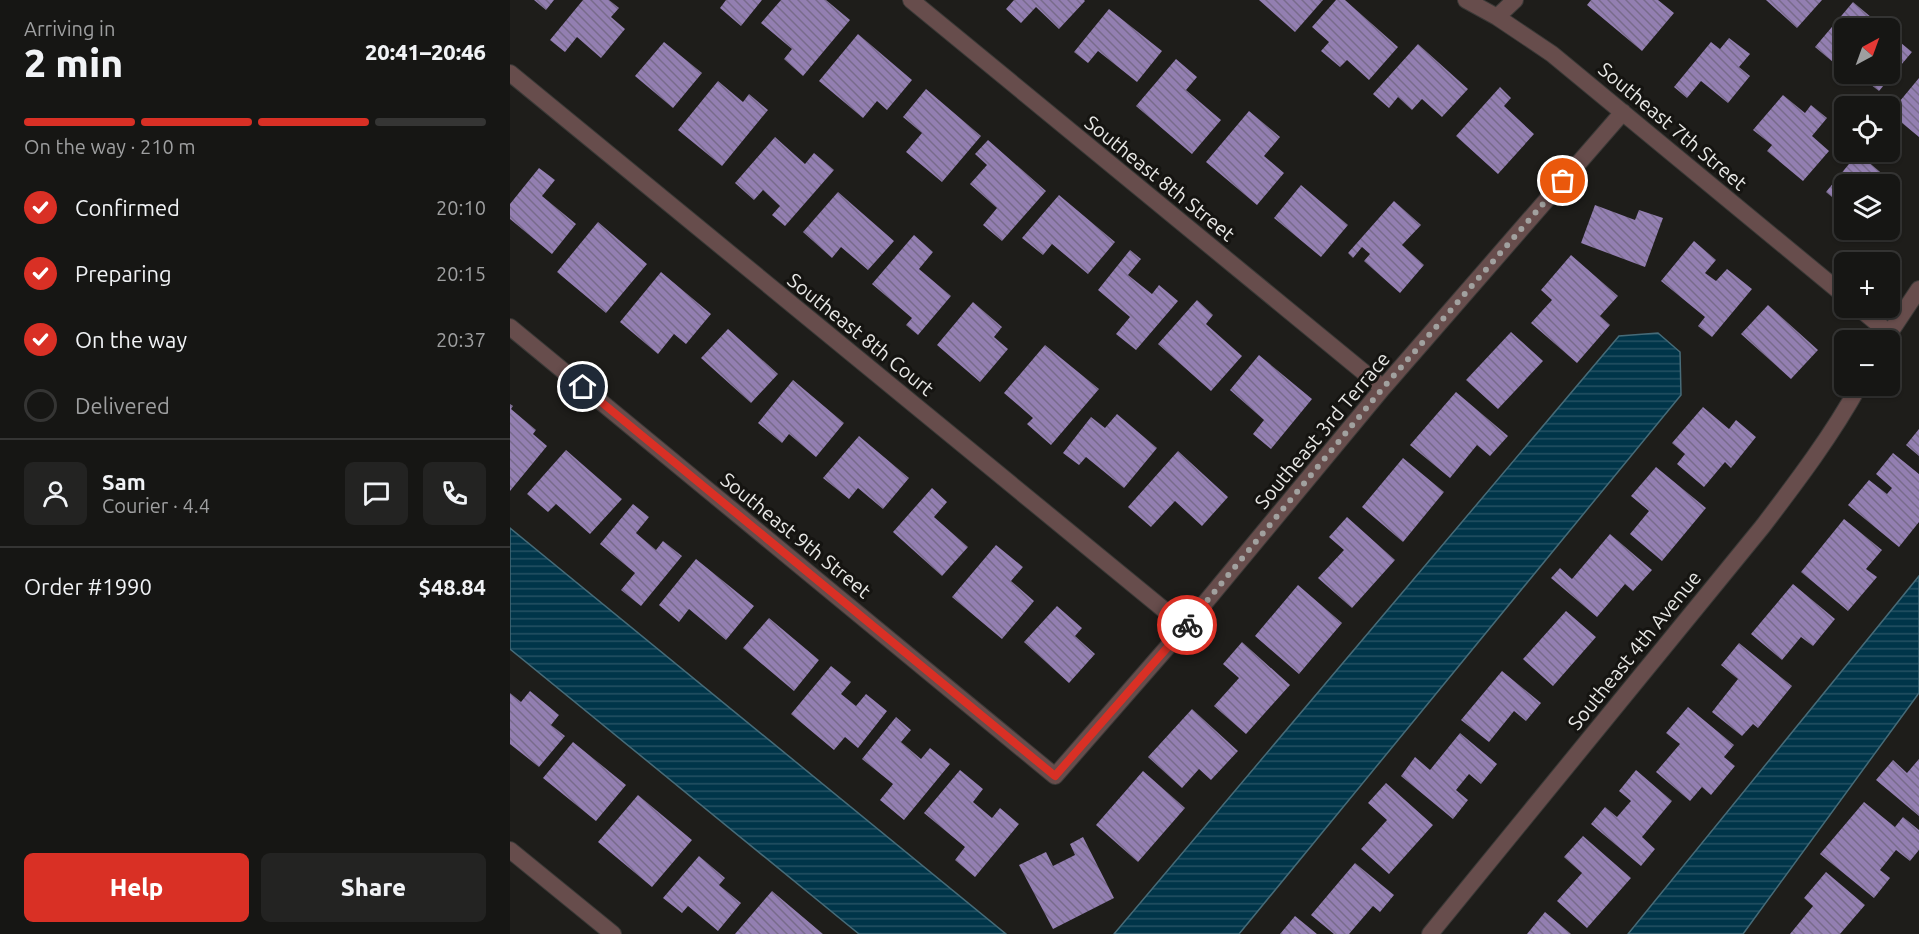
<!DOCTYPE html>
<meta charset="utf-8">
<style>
:root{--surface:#161614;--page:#232322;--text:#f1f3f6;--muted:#9e9fa0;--line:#353534;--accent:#d93025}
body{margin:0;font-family:Ubuntu,sans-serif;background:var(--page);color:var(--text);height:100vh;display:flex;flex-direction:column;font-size:22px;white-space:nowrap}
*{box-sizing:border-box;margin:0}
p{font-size:20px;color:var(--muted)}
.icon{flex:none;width:33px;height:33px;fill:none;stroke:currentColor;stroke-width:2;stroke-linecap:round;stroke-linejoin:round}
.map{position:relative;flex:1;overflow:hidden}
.sheet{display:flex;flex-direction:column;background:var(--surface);width:510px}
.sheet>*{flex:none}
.needle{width:39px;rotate:41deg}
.tools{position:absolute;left:1324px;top:18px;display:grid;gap:12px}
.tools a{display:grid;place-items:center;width:66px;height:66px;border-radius:9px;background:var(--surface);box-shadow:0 2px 4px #0004,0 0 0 2px var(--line);font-size:30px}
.pin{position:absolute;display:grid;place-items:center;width:51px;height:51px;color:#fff;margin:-26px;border:3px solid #fff;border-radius:50%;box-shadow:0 2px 6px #0007}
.courier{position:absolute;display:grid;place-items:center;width:60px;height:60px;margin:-30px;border:4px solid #d93025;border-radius:50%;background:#fff;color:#222;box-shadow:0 2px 8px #0007}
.summary em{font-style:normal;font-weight:800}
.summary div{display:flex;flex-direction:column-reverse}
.summary{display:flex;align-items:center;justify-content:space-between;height:102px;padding:0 24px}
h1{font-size:39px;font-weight:800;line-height:45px}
.bar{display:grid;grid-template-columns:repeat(4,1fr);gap:9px 6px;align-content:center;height:72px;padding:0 24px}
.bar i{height:8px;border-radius:4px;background:var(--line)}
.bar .selected{background:var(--accent)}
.bar p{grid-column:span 4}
.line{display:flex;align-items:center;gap:15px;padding:0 24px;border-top:2px solid var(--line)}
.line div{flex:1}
.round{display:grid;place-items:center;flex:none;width:63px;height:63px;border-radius:9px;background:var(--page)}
ol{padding:0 24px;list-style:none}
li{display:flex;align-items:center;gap:18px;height:66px}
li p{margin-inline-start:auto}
li .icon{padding:6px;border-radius:50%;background:var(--accent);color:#fff;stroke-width:4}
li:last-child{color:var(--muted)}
li i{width:33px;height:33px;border:3px solid var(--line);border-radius:50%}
.action{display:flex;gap:12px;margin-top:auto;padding:12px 24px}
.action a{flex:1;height:69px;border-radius:9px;background:var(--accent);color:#fff;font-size:24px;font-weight:800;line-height:69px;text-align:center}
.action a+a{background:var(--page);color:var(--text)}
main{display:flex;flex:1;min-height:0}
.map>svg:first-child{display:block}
</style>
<main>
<section class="sheet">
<div class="summary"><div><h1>2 min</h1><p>Arriving in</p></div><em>20:41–20:46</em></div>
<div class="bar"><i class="selected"></i><i class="selected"></i><i class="selected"></i><i></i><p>On the way · 210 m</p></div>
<ol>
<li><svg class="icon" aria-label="check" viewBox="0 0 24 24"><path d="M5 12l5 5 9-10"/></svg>Confirmed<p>20:10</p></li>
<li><svg class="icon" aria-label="check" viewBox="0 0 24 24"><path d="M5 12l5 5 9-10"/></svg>Preparing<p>20:15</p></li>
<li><svg class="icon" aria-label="check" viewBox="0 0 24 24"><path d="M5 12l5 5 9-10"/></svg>On the way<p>20:37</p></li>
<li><i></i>Delivered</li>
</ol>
<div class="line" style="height:108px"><a class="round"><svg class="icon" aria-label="person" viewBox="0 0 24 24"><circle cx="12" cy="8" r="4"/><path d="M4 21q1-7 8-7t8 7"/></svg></a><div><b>Sam</b><p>Courier · 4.4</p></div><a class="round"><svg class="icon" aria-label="chat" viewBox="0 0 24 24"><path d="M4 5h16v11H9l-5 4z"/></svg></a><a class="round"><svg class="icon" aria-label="phone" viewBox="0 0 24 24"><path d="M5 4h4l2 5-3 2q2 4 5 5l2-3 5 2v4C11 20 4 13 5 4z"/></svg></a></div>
<div class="line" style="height:78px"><div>Order #1990</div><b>$48.84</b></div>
<div class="action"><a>Help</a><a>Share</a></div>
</section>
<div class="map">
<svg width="1409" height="934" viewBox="0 0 1409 934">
<defs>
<pattern id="water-rules" width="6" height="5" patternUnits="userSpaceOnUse" patternTransform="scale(1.5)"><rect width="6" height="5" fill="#003549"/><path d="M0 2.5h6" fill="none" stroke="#255263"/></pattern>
<pattern id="building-back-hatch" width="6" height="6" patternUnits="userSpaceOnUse" patternTransform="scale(1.5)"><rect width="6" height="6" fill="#937fb1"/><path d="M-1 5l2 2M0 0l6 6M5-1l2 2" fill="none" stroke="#786b8b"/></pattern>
</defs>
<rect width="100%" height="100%" fill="#1e1d1a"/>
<!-- water -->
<path fill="url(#water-rules)" stroke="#466b78" stroke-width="1.5" d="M1148,333L1170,352L1171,395L729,934H604L1109,336Z
M0,528L496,934H349L0,649Z
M1409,576V693L1233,934H1118Z"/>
<!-- building -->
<path fill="url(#building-back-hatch)" d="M24,0H44L36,10Z
M73,0H99L109,8L101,17L115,29L91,58L67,37L55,52L40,40Z
M216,0H252L231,26L210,8Z
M271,0H316L340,20L293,76L274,59L282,49L251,23Z
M504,0H574L575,1L549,29L526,7L511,23L496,9Z
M749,0H813L785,32Z
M826,0H835L888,47L859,80L837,60L830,67L811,51L819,42L802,27Z
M1081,0H1148L1164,13L1132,51L1077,5Z
M1256,0H1312L1287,28Z
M1343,2L1374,28H1335V63L1330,68L1305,47Z
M599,9L652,51L627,82L588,51L578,63L564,52Z
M348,34L402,80L377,110L367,101L353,118L309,81Z
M1380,34L1402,52L1369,91L1347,74H1380Z
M1219,38L1240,54L1229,67L1240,76L1218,103L1191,81L1177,98L1164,87L1201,42L1210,49Z
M154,42L192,73L163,108L125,76Z
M908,44L958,89L932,117L912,99L902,110L888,97L879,108L863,94Z
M666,59L687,77L676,90L711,120L682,154L626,106Z
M1409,78V137L1380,113Z
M208,81L233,102L239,94L258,110L212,166L168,130Z
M990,87L1001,98L994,106L1024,134L988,174L946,136Z
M416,89L471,136L432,182L396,152L412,133L393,117Z
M1273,95L1295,113L1301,105L1317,118L1302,136L1319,151L1293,181L1257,151L1262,145L1243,130Z
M739,111L770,137L754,156L774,173L747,205L696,162Z
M265,137L295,164L304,153L324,170L275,226L262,215L270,206L253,190L244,200L225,183Z
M478,140L536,191L492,241L473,225L487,208L460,184L477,165L465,154Z
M1348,153L1391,190L1380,203V184H1335V208L1316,192Z
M29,168L45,180L32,196L66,224L42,254L0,219V204Z
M791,185L838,225L811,257L764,218Z
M328,192L384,241L358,270L331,247L322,258L293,232Z
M549,195L605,242L578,274L542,244L533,255L512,238Z
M884,201L911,225L892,245L914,265L890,293L854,261L860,254L852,247L843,258L838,253Z
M1085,205L1125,220L1129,210L1153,218L1135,267L1071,243Z
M88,222L137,264L96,313L47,272Z
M404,235L423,252L409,269L441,296L408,335L396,325L402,318L362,284Z
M1184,241L1206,260L1195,273L1206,281L1217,269L1242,289L1202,337L1188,326L1195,317L1151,281Z
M620,250L631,259L618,275L642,294L649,285L668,301L626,350L606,334L620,317L588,290Z
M1061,255L1108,296L1090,316L1100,325L1067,363L1021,323L1042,300L1031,290Z
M151,272L201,314L176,344L164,334L148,354L110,322Z
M687,300L703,315L696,324L732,356L701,391L648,344Z
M463,302L492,327L484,337L498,349L470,382L427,345Z
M1258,305L1308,350L1281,379L1231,334Z
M218,329L268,374L241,403L191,358Z
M1001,332L1033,361L988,409L956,380Z
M535,345L589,389L541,445L517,424L523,418L494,393Z
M749,355L802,399L761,449L743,434L754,420L720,390Z
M283,380L334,423L306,457L279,434L272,443L248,423Z
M946,392L998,436L980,456L967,445L940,478L900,445Z
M0,404L3,406L1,409L26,430L23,434L37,446L0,491Z
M1193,407L1219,429L1226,420L1246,437L1221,468L1215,462L1194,487L1167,464L1175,454L1162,443Z
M607,414L647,448L614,488L576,457L569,465L553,453L581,417L595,428Z
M1409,429V456L1396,445Z
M349,436L399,478L373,509L348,488L339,499L313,478Z
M56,450L112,499L80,534L46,504L38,512L17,494Z
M668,451L718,497L692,526L665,501L641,527L618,507Z
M1383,453L1409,474V522L1389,547L1338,505L1359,480L1377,494L1382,488L1366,474Z
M893,458L934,492L893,542L852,507Z
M1146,467L1196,508L1152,561L1120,534L1139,511L1121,496Z
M422,488L437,502L424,517L458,547L432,576L383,532Z
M123,504L139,517L126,533L146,550L153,541L172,556L131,606L111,590L125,573L90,544Z
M837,517L885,560L842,608L808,578L834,550L819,537Z
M1334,519L1372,550L1356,569L1367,577L1338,611L1291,572Z
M1100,534L1142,570L1123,591L1115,584L1087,617L1041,578L1050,568L1062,579Z
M486,545L513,567L501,581L524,601L492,639L442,597Z
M186,559L244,606L216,640L179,609L169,622L149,605Z
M1283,584L1325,619L1303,646L1291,637L1272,660L1241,634Z
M788,585L832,623L789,674L745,636Z
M547,606L572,628L565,636L585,654L559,683L514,642Z
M1056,611L1086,637L1043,686L1013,659Z
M259,618L309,660L284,691L233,648Z
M732,642L780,685L736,734L704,706L729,678L713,664Z
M1229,643L1282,686L1248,728L1243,724L1232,736L1202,712L1228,679L1211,665Z
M321,666L341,682L331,694L346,706L356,694L377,711L348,748L335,737L324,750L281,714Z
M992,671L1031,703L1016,721L1004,711L979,742L951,720Z
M20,691L49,715L41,725L55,736L29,767L0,744V693L11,702Z
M1178,707L1224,745L1214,757L1225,766L1201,795L1192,787L1180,801L1146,772L1170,744L1156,733Z
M682,709L728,751L701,780L689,769L672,788L638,757Z
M386,717L401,730L391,742L411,759L420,748L440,764L394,820L370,800L383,784L352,759Z
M950,733L987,764L971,784L959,774L946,790L958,800L943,819L891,776L905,757L920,770Z
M63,742L116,785L86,821L33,778Z
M1409,759V816L1366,780L1383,760L1397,773Z
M450,770L473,789L463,802L482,818L490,808L509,824L465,877L445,860L455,847L414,813Z
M1126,770L1162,801L1132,837L1145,849L1131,866L1081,824L1095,807L1107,817L1121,801L1109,791Z
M633,771L675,808L628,862L586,825Z
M876,783L923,825L879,874L851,849L877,820L858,803Z
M128,795L182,840L142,887L88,842Z
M1354,802L1385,827L1393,817L1409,830V850L1400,861L1386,850L1370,870L1380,878L1364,898L1310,854Z
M1073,836L1121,878L1077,928L1047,901L1072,873L1054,857Z
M573,837L604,898L543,929L509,865L536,852L543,866L565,855L560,844Z
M189,856L215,878L209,885L231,903L208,931L178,906L172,913L153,898Z
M845,863L884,895L870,912L863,906L839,934H824L801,915Z
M1316,872L1355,905L1330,934H1280L1303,906L1294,898Z
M262,891L313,934H225Z
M1035,912L1061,934H1017Z
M785,916L807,934H770Z"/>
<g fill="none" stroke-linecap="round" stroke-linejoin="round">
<defs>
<path id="minor" d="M401,0L873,388
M956,0L987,17L1042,54L1335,296
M987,17L1005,0
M0,73L675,627
M1349,308L1379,333
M0,327L545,776L675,627L873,388L1113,112
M1375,340L1409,289
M0,850L103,934
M920,934L1253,526C1288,480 1322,435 1349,386"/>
</defs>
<!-- minor casing -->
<use href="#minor" stroke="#3a3937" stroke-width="18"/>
<!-- minor -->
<use href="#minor" stroke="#674d4c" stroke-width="16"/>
</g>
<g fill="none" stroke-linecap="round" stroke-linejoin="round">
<!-- done -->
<path stroke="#a1a19f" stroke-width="6" stroke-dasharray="0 10.8" d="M677,625L873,388L1053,181"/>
<!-- route -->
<path stroke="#d93025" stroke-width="8" d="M73,387L545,776L677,625"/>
</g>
<g text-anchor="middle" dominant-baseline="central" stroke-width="6" stroke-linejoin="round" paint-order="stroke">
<!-- street labels -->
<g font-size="20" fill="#e8e8e6" stroke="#151411">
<text transform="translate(1163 126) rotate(40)">Southeast 7th Street</text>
<text transform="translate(650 178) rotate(39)">Southeast 8th Street</text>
<text transform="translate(351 334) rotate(39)">Southeast 8th Court</text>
<text transform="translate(812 430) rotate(-50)">Southeast 3rd Terrace</text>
<text transform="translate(286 535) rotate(39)">Southeast 9th Street</text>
<text transform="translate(1124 650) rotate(-51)">Southeast 4th Avenue</text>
</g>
</g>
</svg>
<div class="tools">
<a><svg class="needle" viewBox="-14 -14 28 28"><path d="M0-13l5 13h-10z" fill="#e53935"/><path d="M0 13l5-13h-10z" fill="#9e9fa0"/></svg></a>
<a><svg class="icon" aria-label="locate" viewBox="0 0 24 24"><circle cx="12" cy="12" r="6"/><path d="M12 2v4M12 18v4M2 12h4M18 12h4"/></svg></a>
<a><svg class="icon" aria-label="layers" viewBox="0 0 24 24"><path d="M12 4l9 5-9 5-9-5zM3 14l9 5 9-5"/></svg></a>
<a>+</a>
<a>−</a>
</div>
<div class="pin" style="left:1053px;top:181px;background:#ea580c"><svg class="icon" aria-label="bag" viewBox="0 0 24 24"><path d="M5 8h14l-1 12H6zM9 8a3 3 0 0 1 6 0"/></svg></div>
<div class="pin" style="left:73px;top:387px;background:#1f2937"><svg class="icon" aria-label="home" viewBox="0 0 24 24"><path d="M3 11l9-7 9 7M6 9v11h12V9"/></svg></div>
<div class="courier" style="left:677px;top:625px"><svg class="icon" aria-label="bike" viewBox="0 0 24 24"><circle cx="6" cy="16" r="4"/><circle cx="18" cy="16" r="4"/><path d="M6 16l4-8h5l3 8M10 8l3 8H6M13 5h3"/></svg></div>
</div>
</main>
